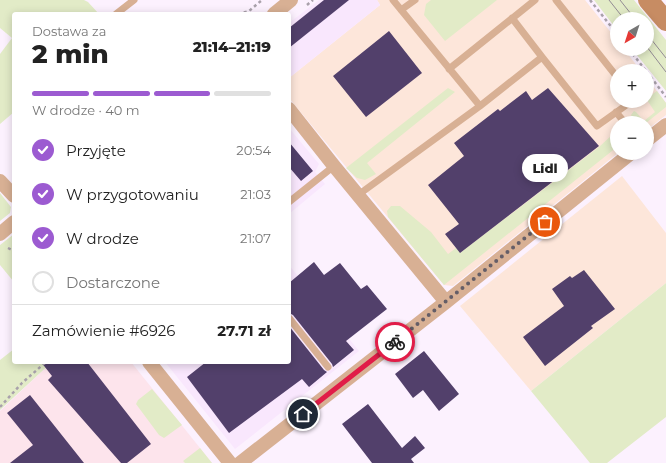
<!DOCTYPE html>
<html lang="pl">
<meta charset="utf-8">
<style>
:root{--surface:#fff;--page:#f6f6f6;--text:#222;--muted:#767676;--line:#e0e0e0;--accent:#9c5bd1}
body{margin:0;font-family:Montserrat,sans-serif;background:var(--page);color:var(--text);height:100vh;display:flex;flex-direction:column;font-size:15px;white-space:nowrap}
*{box-sizing:border-box;margin:0}
p{font-size:13px;color:var(--muted)}
.icon{flex:none;width:22px;height:22px;fill:none;stroke:currentColor;stroke-width:2;stroke-linecap:round;stroke-linejoin:round}
.map{position:relative;flex:1;overflow:hidden}
.panel{position:absolute;left:12px;top:12px;width:279px;height:352px;display:flex;flex-direction:column;background:var(--surface);border-radius:4px;box-shadow:0 2px 10px #0003}
.panel>*{flex:none}
.needle{width:26px;rotate:219deg}
.controls{position:absolute;left:610px;top:12px;display:grid;gap:8px}
.controls a{display:grid;place-items:center;width:44px;height:44px;border-radius:50%;background:var(--surface);box-shadow:0 2px 10px #0003;font-size:20px}
.pin{position:absolute;display:grid;place-items:center;width:34px;height:34px;color:#fff;margin:-17px;border:2px solid #fff;border-radius:50%;box-shadow:0 1px 4px #0007}
.courier{position:absolute;display:grid;place-items:center;width:40px;height:40px;margin:-20px;border:3px solid #e11d48;border-radius:50%;background:#fff;color:#222;box-shadow:0 1px 5px #0007}
.bubble{position:absolute;height:28px;border-radius:14px;background:var(--surface);box-shadow:0 2px 10px #0003;font-size:13px;font-weight:800;line-height:28px;text-align:center}
.summary em{font-style:normal;font-weight:800}
.summary div{display:flex;flex-direction:column-reverse}
.summary{display:flex;align-items:center;justify-content:space-between;height:68px;padding:0 20px}
h1{font-size:26px;font-weight:800;line-height:30px}
.bar{display:grid;grid-template-columns:repeat(4,1fr);gap:6px 4px;align-content:center;height:48px;padding:0 20px}
.bar i{height:5px;border-radius:3px;background:var(--line)}
.bar .current{background:var(--accent)}
.bar p{grid-column:span 4}
.line{display:flex;align-items:center;gap:10px;padding:0 20px;border-top:1px solid var(--line)}
.line div{flex:1}
ol{padding:0 20px;list-style:none}
li{display:flex;align-items:center;gap:12px;height:44px}
li p{margin-inline-start:auto}
li .icon{padding:4px;border-radius:50%;background:var(--accent);color:#fff;stroke-width:4}
li:last-child{color:var(--muted)}
li i{width:22px;height:22px;border:2px solid var(--line);border-radius:50%}
.map>svg:first-child{display:block}
</style>
<div class="map">
<svg width="666" height="463" viewBox="0 0 666 463">
<rect width="100%" height="100%" fill="#fcf1fe"/>
<!-- commercial -->
<path fill="#fde6da" d="M377,0H585L617,40V49H624L641,71H617V101H647V78L666,103V115L647,130V123H617V153H618L453,286L444,285L289,98V78L380,5Z
M622,176L666,233V283L531,391L460,306Z"/>
<!-- built -->
<path fill="#f9e7fd" d="M319,0H377L380,5L289,78V23Z
M289,128L319,164L315,172L325,184L289,214Z
M289,265L359,351L235,449L165,362H289Z"/>
<!-- education -->
<path fill="#fde4ec" d="M52,362H131L212,463H0V411Z"/>
<!-- green -->
<path fill="#e2ebc7" d="M0,0H84L88,2L99,14H14V112L0,124V54L12,38L0,28Z
M431,0H497L445,41L424,15L426,4Z
M594,0H634L666,40V91L632,49H647V19H617V30Z
M448,88L455,92L367,163L376,174L365,180L357,178L346,168Z
M657,91L666,103V107L646,123H635L631,115L634,111L636,112L644,121L655,112L647,100V98Z
M613,134L617,135V147L444,285L388,217L387,211L391,206H400L431,232L448,254L456,248L460,253L599,147Z
M0,193L11,207L10,213L0,221Z
M14,234V282L0,265V245Z
M666,283V417L607,463H590L531,391Z
M14,349V362H52L0,410V360Z
M152,389L182,425L164,438L159,435L136,404L138,400Z
M200,448L212,463H185L183,461Z"/>
<!-- building -->
<path fill="#52406b" d="M324,0H349L289,48V28Z
M389,31L422,73L366,117L333,76Z
M548,88L599,146L460,253L445,234L459,224L428,185L464,156L454,143L498,109L500,111L526,91L532,100Z
M289,142L313,171L301,181L289,167Z
M314,262L324,275L340,263L361,289L367,285L387,309L346,341L354,350L333,367L332,364L293,315L289,313V283Z
M584,270L615,309L591,326L593,328L545,366L523,337L564,306L552,289L570,276L572,278Z
M289,326L324,370L327,372L309,387L302,379L229,433L187,377L206,362H289Z
M424,351L459,394L439,411L423,390L413,398L395,374Z
M41,362H87L151,444L127,463H121L48,380L52,376Z
M30,395L84,463H10L33,445L7,413Z
M368,404L402,448L415,436L425,448L411,459L414,463H372L342,424Z"/>
<g fill="none" stroke-linecap="round" stroke-linejoin="round">
<!-- path -->
<path stroke="#a9a1ab" stroke-width="2.5" stroke-dasharray="3 3" stroke-linecap="butt" d="M590,0L617,34
M307,5L313,0
M238,14L249,11L262,0
M629,49L646,71
M647,72L666,97
M8,248L14,251
M0,407L22,383L46,362"/>
<!-- lane -->
<path stroke="#d8b094" stroke-width="7" d="M556,0L617,77
M401,10L415,0
M116,14L134,0
M512,18L542,57
M449,69L535,0
M480,106L542,57L597,126L632,101
M616,112L625,123
M358,195L480,106L393,0
M289,202L334,166
M289,318L328,367"/>
<!-- street -->
<path stroke="#d8b094" stroke-width="14" d="M274,14L291,0
M289,109L334,166L446,302
M647,140L666,125
M0,181L14,196
M0,234L14,222
M149,362L230,463
M240,463L446,302L631,153"/>
<!-- secondary -->
<path stroke="#c78c63" stroke-width="20" d="M648,0L666,21"/>
<!-- tram -->
<path stroke="#938b94" stroke-width="1" d="M609,0L624,19
M620,0L635,19
M647,34L666,58
M647,47L666,72"/>
</g>
<g fill="none" stroke-linecap="round" stroke-linejoin="round">
<!-- done -->
<path stroke="#655e67" stroke-width="4" stroke-dasharray="0 7.2" d="M395,342L545,222"/>
<!-- route -->
<path stroke="#e11d48" stroke-width="5" d="M303,414L395,342"/>
</g>
</svg>
<div class="controls">
<a><svg class="needle" viewBox="-14 -14 28 28"><path d="M0-13l5 13h-10z" fill="#e53935"/><path d="M0 13l5-13h-10z" fill="#767676"/></svg></a>
<a>+</a>
<a>−</a>
</div>
<div class="pin" style="left:545px;top:222px;background:#ea580c"><svg class="icon" aria-label="bag" viewBox="0 0 24 24"><path d="M5 8h14l-1 12H6zM9 8a3 3 0 0 1 6 0"/></svg></div>
<div class="pin" style="left:303px;top:414px;background:#1f2937"><svg class="icon" aria-label="home" viewBox="0 0 24 24"><path d="M3 11l9-7 9 7M6 9v11h12V9"/></svg></div>
<div class="courier" style="left:395px;top:342px"><svg class="icon" aria-label="bike" viewBox="0 0 24 24"><circle cx="6" cy="16" r="4"/><circle cx="18" cy="16" r="4"/><path d="M6 16l4-8h5l3 8M10 8l3 8H6M13 5h3"/></svg></div>
<div class="bubble" style="left:522px;top:154px;width:46px">Lidl</div>
<section class="panel">
<div class="summary"><div><h1>2 min</h1><p>Dostawa za</p></div><em>21:14–21:19</em></div>
<div class="bar"><i class="current"></i><i class="current"></i><i class="current"></i><i></i><p>W drodze · 40 m</p></div>
<ol>
<li><svg class="icon" aria-label="check" viewBox="0 0 24 24"><path d="M5 12l5 5 9-10"/></svg>Przyjęte<p>20:54</p></li>
<li><svg class="icon" aria-label="check" viewBox="0 0 24 24"><path d="M5 12l5 5 9-10"/></svg>W przygotowaniu<p>21:03</p></li>
<li><svg class="icon" aria-label="check" viewBox="0 0 24 24"><path d="M5 12l5 5 9-10"/></svg>W drodze<p>21:07</p></li>
<li><i></i>Dostarczone</li>
</ol>
<div class="line" style="height:52px"><div>Zamówienie #6926</div><b>27.71 zł</b></div>
</section>
</div>
